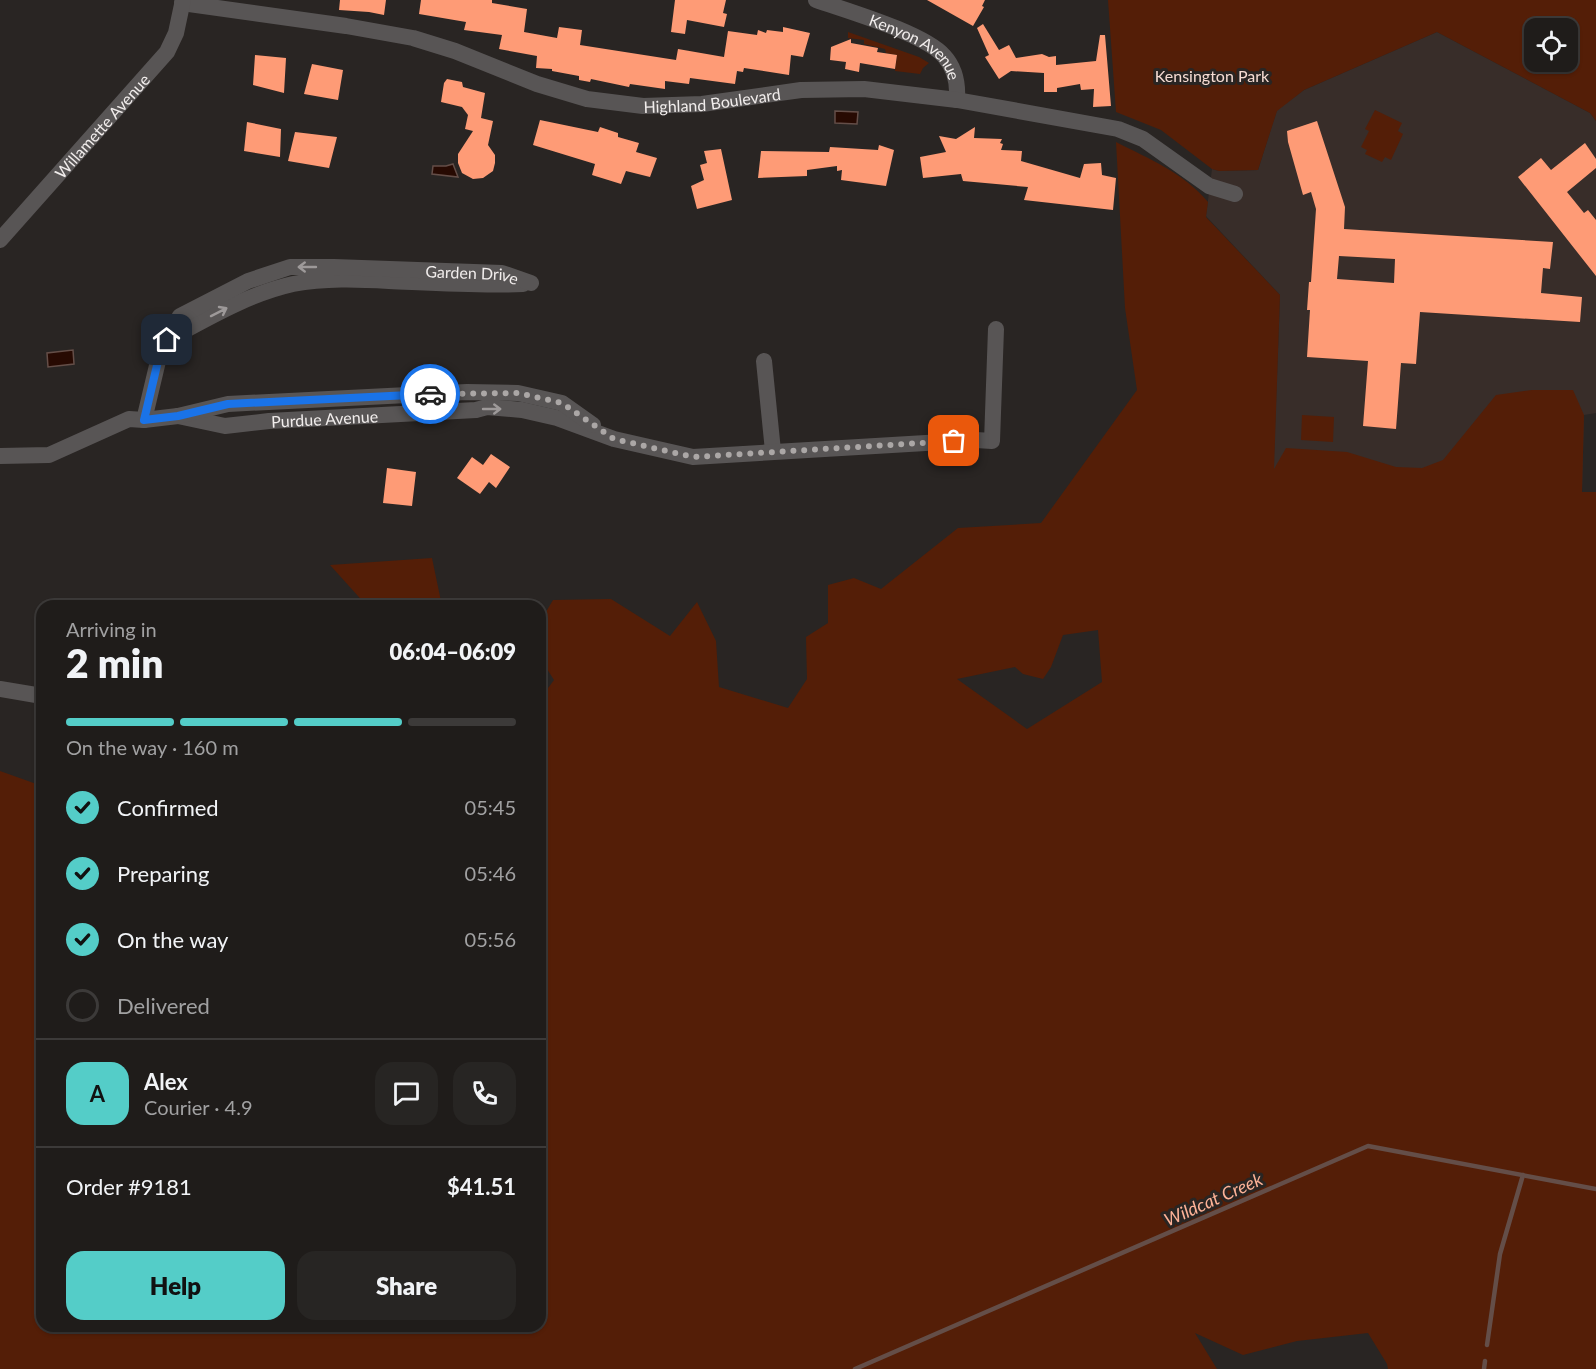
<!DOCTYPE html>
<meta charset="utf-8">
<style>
:root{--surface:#1f1c1a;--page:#272523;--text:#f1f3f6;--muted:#a1a1a2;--line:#3c3a39;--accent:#54cdc8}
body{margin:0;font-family:Lato,sans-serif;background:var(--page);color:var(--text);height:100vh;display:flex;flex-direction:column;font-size:22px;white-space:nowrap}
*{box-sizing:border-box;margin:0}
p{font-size:20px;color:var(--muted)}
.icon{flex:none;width:33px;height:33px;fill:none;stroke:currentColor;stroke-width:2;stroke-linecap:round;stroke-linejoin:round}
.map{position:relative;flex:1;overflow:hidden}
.drawer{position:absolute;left:36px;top:600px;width:510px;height:732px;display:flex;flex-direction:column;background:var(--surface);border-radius:18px;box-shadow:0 2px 4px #0004,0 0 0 2px var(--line)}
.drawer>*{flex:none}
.buttons{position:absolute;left:1524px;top:18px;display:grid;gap:12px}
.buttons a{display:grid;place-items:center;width:54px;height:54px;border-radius:12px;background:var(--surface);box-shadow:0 2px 4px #0004,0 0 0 2px var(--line);font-size:30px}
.pin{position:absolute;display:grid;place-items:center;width:51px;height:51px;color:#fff;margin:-26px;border-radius:12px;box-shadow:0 3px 9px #0006}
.courier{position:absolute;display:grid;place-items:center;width:60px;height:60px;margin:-30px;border:4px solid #1a73e8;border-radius:50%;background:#fff;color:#222;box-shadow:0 2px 8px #0007}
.summary em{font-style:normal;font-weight:800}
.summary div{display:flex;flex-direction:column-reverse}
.summary{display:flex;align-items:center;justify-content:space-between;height:102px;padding:0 30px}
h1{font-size:39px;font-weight:800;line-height:45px}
.bar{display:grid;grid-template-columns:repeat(4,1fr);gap:9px 6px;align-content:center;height:72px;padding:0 30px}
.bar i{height:8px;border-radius:4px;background:var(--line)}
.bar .selected{background:var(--accent)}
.bar p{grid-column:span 4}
.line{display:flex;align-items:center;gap:15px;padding:0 30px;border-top:2px solid var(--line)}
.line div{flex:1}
.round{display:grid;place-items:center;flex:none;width:63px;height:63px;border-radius:18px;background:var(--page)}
ol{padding:0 30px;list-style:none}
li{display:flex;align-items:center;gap:18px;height:66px}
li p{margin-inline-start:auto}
li .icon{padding:6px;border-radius:50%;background:var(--accent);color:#111;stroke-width:4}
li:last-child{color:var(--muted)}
li i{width:33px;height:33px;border:3px solid var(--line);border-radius:50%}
.primary-button{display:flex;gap:12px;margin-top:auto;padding:12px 30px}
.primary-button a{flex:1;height:69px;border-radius:18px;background:var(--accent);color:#111;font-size:24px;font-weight:800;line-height:69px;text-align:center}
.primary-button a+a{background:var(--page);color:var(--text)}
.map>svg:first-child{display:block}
</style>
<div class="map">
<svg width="1596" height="1369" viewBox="0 0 1596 1369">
<rect width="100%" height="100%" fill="#292523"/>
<!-- built -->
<path fill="#382d29" d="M1437,32L1590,113L1596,121V413L1584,415L1582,493L1272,510L1280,295L1206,216L1212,169L1219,171L1258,170L1277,110L1304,90Z"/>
<!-- green -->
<path fill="#541e07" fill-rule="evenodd" d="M1108,0H1596V121L1590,113L1437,32L1304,90L1277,111L1258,170L1219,171L1212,169L1161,130L1116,112ZM1534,28H1568V62H1534Z
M848,32L919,57L929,63L923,68L920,74L895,71L897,55L886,53L885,49L864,44V40L848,38Z
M1375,110L1402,123L1398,131L1403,134L1391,160L1385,157L1382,162L1365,154L1367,150L1361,147L1369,131L1365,129Z
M1116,142C1149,159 1184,173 1208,202L1206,217L1280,295L1274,469L1286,448L1347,452L1396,467L1422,468L1443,460L1496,395L1532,390H1573L1584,415L1582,492H1596V1369H1388L1387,1364L1368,1333L1297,1341L1243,1355L1195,1333L1217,1369H0V771L42,786V1326H540V699L554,680L540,658V622L553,600L611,599L670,636L697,602L716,641L719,687L788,708L807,679L806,637L828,623V585L854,578L881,589L958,528L1041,523L1137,390L1125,308ZM1098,630L1102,682L1027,729L957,679L1015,667L1023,674L1043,679L1051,667L1063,635Z
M1302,415L1334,417L1333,442L1301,440Z
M432,558L442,606H367L330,565Z"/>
<!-- water -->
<path fill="#270a02" stroke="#644e48" stroke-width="1.5" d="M835,111L858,112L857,124L835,123Z
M453,164L458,177L432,174L433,166H446Z
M73,350L74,364L48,367L47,353Z"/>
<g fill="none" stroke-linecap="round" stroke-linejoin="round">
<!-- stream -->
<path stroke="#644e48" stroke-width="4.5" d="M1487,1345L1500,1254L1523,1175
M855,1369L1368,1146L1596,1189
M1484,1369L1485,1361"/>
</g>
<!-- building -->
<path fill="#fe9b76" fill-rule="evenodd" d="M340,0H386L384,15L369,12L339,10Z
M421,0H492V3L527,9L524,32L557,38L559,27L582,30L580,45L676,60L678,49L724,57L728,31L757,35L758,30L766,33L767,30L783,32V27L810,33L803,57L791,55L789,75L744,68L743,72L737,71L735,84L690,78L689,84L665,81V89L630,84L629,87L591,79L590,82L579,80V76L552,71V69L536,68L537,56L499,49L502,35L464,30L466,22L419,14Z
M675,0H726L723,13L727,14L724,27L687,20L685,34L671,32Z
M927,0H985L982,6L984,7L973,26Z
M983,24L999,50L1009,45L1016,58L1042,54L1049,57L1056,56V65L1096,61L1100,35H1105L1111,106L1093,107L1094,89L1081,90L1080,84L1057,88V92H1044V73L1011,71L999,79L985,57L989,55L977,28Z
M851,39V43L878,48L877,52L897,55L895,69L860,63L859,72L845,69L846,62L830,60L831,47Z
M255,55L286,58L284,93L253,85Z
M312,64L343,70L338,100L304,94Z
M447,79L462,82L463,87L485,93L481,118L493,121L488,145L495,155V163L493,171L483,178L473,179L462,173L458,163V154L473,131L465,129L468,115L462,107L441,102L444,83Z
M540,120L598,132L600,127L618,133V137L639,143L636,152L657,158L650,177L626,171L621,184L592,175L595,164L533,145Z
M1317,121L1345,207L1344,229L1553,242L1550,269L1543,268L1541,293L1582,297L1580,322L1420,312L1416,364L1401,363L1396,429L1363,426L1368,361L1307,357L1310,310H1307L1309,282H1311L1316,209L1311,192L1303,195L1288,142L1287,131ZM1339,256L1395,259L1394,283L1337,279Z
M247,122L281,129L280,157L244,151Z
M975,127L974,138L1002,139L1000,143L1003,144L1001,150L1022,151L1021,161L1080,178L1084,164L1101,163L1102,175L1116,178L1113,210L1024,200L1028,187L963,181L961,174L923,178L920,157L946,152L939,136L956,139Z
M295,132L337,137L329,168L288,161Z
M1585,143L1596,159V168L1567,192L1584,213L1588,210L1596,220V276L1518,177L1541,158L1551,170Z
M879,145L894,150L886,186L841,180L842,170L837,171V166L807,170V176L758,178L761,151L829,152L830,147L878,150Z
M721,149L732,200L697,209L691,186L704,180L700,165L707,163L704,151Z
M491,454L510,467L496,488L489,482L480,494L457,478L472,457L483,465Z
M387,468L416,472L412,506L383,503Z"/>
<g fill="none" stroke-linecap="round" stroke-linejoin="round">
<!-- street -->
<g stroke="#585555" stroke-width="16">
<path id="s1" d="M816,0C847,11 924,33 944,56C955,68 958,85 957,100"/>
<path id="s2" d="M182,3L346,26L413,38L455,51L537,84L587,99L643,106L702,104L801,90L864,89L957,100L1118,129L1143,139L1209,186L1235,194"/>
<path id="s3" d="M0,240L167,52L176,33L183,0"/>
<path d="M167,340C208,318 248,294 293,284C325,278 357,279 389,281C434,283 478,286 523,284"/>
<path d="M764,361L773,451"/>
<path id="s4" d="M178,416L225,426L269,421L476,410L487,407L522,410L557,418L614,439L693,457L976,440L992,441L996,329"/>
<path id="s5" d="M144,420L159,357L180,316L248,281L290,267H334L502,273L531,283"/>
<path d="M0,456L49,455L129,419L144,420L178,416L228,404L467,392L518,393L562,403L593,425"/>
<path d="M0,689L42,696"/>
</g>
</g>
<!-- one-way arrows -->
<defs><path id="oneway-shaft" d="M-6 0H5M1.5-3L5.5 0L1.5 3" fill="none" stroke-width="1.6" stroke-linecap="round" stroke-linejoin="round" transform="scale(1.5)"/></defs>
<g stroke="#9d9999">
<use href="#oneway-shaft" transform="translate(307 267) rotate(-180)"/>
<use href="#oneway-shaft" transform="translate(219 312) rotate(-27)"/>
<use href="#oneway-shaft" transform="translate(492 409)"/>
</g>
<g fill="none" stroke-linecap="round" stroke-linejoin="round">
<!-- done -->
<path stroke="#aba7a6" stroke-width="6" stroke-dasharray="0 10.8" d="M430,394L518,393L562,403L614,439L693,457L954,441"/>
<!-- route -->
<path stroke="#1a73e8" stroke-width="8" d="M167,340L159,357L144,420L178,416L228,404L430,394"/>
</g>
<g text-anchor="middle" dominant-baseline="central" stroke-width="6" stroke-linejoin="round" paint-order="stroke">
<!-- street labels -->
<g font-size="16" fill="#f1edec" stroke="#292523">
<text stroke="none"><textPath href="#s1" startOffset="112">Kenyon Avenue</textPath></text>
<text stroke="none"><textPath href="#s2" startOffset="544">Highland Boulevard</textPath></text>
<text stroke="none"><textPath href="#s3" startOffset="153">Willamette Avenue</textPath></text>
<text stroke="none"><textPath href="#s5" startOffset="414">Garden Drive</textPath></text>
<text stroke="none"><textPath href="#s4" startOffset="148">Purdue Avenue</textPath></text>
</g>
<!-- park labels -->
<g font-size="16" fill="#f6dcd3" stroke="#292523">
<text x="1212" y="75">Kensington Park</text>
</g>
<!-- water labels -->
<g font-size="18" font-style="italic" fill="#fdb297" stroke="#292523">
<text transform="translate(1213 1199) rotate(-24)">Wildcat Creek</text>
</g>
</g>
</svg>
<div class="buttons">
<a><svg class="icon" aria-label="locate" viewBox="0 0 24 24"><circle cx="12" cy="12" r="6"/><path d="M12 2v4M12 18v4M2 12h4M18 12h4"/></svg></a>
</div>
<div class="pin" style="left:954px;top:441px;background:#ea580c"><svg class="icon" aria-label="bag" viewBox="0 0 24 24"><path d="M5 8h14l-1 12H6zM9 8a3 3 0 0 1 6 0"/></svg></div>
<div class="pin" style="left:167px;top:340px;background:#1f2937"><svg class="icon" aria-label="home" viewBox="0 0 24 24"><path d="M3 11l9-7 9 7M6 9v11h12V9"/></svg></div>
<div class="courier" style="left:430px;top:394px"><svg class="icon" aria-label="car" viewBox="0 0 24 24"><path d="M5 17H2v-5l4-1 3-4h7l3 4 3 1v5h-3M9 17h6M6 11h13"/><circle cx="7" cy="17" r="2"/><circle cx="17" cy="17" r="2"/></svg></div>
<section class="drawer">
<div class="summary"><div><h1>2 min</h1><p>Arriving in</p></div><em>06:04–06:09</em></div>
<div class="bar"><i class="selected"></i><i class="selected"></i><i class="selected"></i><i></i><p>On the way · 160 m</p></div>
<ol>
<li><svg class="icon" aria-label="check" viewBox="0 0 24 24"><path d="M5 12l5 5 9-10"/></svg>Confirmed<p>05:45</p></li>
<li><svg class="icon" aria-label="check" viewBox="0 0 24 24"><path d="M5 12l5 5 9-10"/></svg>Preparing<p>05:46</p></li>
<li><svg class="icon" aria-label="check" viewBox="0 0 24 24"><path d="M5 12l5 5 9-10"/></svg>On the way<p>05:56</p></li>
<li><i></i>Delivered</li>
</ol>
<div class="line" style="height:108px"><b class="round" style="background:var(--accent);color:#111">A</b><div><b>Alex</b><p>Courier · 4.9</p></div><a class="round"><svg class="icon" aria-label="chat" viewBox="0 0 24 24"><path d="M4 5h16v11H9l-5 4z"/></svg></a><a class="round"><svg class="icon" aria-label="phone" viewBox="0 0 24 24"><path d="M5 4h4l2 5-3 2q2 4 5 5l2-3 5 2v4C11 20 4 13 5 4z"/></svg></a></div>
<div class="line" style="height:78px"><div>Order #9181</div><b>$41.51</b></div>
<div class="primary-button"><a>Help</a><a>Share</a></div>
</section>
</div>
